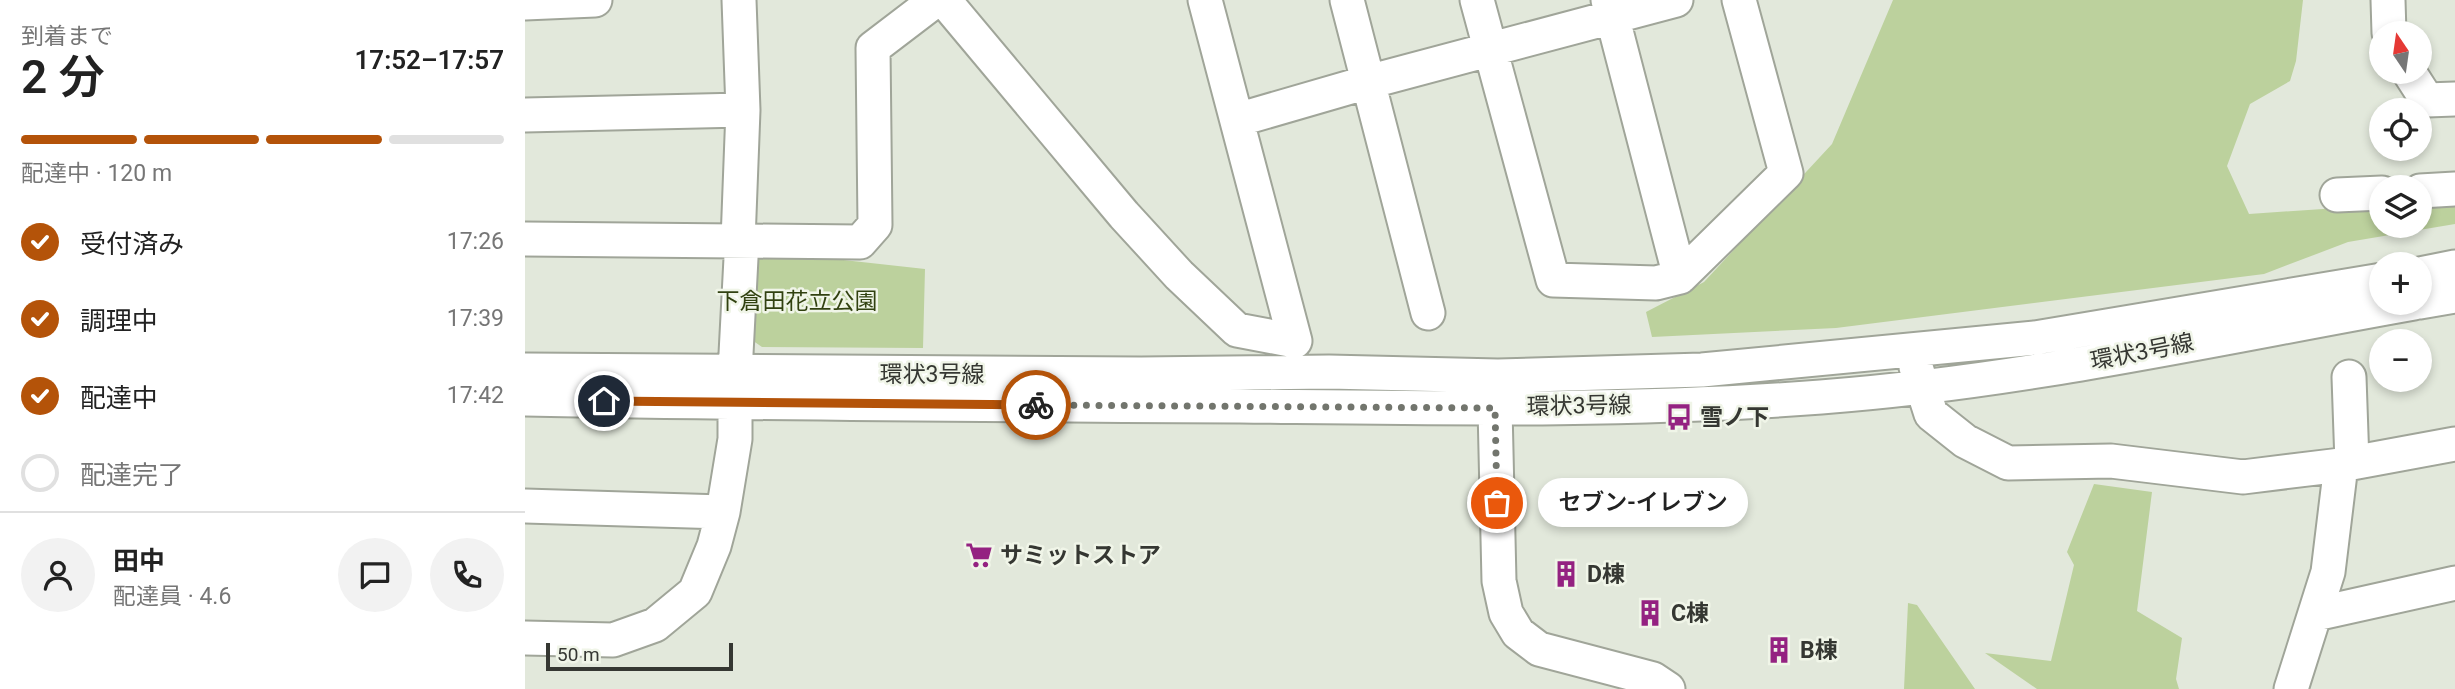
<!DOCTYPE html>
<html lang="ja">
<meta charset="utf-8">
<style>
:root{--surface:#fff;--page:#f2f2f2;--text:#222;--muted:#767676;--line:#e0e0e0;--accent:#b45309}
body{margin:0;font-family:Roboto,"Noto Sans JP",sans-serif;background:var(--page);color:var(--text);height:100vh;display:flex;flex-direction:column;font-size:26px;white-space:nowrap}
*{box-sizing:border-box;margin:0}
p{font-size:23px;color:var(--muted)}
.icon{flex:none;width:38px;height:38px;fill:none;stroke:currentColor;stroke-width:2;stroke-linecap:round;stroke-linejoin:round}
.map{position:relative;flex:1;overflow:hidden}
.panel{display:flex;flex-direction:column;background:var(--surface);width:525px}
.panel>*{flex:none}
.needle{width:46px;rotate:347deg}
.fabs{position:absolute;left:1844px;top:21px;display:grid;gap:14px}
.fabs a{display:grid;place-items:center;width:63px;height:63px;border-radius:50%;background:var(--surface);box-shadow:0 4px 10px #0003;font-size:35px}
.scale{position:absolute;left:21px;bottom:18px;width:187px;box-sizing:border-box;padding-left:7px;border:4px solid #353732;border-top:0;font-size:19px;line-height:24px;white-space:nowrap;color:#353732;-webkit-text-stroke:5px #f0f5e8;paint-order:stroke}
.pin{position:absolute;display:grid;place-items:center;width:60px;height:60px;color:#fff;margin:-30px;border:4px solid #fff;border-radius:50%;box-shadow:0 2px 7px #0007}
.courier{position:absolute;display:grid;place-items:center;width:70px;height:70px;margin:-35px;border:5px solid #b45309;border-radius:50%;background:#fff;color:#222;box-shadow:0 2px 9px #0007}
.bubble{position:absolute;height:49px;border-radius:24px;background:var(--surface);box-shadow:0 4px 10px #0003;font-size:23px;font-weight:600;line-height:49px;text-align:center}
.headline em{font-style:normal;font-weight:600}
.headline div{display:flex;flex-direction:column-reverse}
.headline{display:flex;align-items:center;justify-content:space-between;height:119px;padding:0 21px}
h1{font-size:46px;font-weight:600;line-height:52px}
.bar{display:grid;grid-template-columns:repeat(4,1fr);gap:10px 7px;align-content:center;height:84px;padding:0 21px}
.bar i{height:9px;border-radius:5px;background:var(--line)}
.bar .selected{background:var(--accent)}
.bar p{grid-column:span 4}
.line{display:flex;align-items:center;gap:18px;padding:0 21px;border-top:2px solid var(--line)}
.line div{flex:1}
.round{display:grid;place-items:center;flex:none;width:74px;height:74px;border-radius:37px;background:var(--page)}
ol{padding:0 21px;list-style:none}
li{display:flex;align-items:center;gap:21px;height:77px}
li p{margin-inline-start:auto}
li .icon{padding:7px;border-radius:50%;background:var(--accent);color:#fff;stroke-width:4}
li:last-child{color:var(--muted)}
li i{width:38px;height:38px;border:4px solid var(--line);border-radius:50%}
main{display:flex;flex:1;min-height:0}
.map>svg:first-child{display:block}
</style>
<main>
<section class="panel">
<div class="headline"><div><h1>2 分</h1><p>到着まで</p></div><em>17:52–17:57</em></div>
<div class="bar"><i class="selected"></i><i class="selected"></i><i class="selected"></i><i></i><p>配達中 · 120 m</p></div>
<ol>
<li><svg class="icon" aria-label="check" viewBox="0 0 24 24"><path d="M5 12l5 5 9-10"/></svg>受付済み<p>17:26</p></li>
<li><svg class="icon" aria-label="check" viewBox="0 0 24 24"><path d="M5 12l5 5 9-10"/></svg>調理中<p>17:39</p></li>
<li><svg class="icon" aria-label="check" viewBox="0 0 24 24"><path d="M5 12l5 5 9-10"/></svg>配達中<p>17:42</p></li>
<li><i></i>配達完了</li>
</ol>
<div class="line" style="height:126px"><a class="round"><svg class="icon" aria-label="person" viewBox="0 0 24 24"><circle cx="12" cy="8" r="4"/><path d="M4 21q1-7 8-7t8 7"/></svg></a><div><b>田中</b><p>配達員 · 4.6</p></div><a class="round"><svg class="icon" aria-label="chat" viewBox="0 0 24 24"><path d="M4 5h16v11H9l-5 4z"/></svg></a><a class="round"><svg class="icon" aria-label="phone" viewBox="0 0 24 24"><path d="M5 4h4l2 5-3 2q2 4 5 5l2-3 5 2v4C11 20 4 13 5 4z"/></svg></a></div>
</section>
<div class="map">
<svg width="1930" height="689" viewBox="0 0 1930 689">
<rect width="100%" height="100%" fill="#e2e8db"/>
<!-- green -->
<path fill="#bcd19d" d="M1368,0H1778L1771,61L1765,81L1725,104L1702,166L1724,214L1857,205V226H1895V203L1930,201V224L1823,242L1739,274L1311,328L1127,337L1121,312L1179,282L1307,144Z
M237,251L400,269L398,348L237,347L224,338L228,260Z
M1569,484L1627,492L1612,611L1657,638L1651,679L1654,689H1512L1460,653L1526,661L1549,565L1542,552Z
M1383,603L1392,605L1450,689H1379Z"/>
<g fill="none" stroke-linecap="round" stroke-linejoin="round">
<defs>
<path id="minor" d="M419,0L599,215L654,275L712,330L770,341L680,0
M822,0L903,313
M952,0L1028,280L1131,283L1155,277L1261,173L1214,0
M1083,0L1155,277
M1863,0L1864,33
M0,3L70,0
M1884,72L1902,100L1930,99
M0,115L218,110
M712,120L843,82L1151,0
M1895,191L1930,189
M1812,195L1857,193
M0,239L335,242L350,225L348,48L411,0
M1895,274L1930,267
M1895,302L1930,296
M1391,367L1406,414L1440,441L1483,463L1586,461L1718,477L1816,465L1930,444
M0,370L616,374L804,372L973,376L1177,370L1510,338L1857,280
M1824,377L1827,463
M972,385L970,408L974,581L981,613L993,633L1014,649L1128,679L1143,689
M0,399C238,404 477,405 715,406C909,408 1103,412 1296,397C1496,382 1692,338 1889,303
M0,506L198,512
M1791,614L1930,583
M0,638L88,640L130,625L170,592L189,546L198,512L210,439V373L216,258L213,241L218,110L214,0
M1766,689L1803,572L1816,465"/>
</defs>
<!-- minor casing -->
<use href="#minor" stroke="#a0a599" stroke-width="37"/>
<!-- minor -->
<use href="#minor" stroke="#fff" stroke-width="33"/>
</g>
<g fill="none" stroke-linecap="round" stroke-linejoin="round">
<!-- done -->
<path stroke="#72756d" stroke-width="7" stroke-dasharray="0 12.6" d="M511,405L970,408L972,503"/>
<!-- route -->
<path stroke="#b45309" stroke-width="9" d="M79,401L511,405"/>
</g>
<!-- icons -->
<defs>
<symbol id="bus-bare" viewBox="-9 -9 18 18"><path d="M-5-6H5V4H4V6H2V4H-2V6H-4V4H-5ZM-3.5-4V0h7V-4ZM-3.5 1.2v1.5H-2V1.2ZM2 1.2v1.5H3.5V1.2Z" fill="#942281" stroke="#f0f5e8" stroke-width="2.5" paint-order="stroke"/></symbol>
<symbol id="supermarket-bare" viewBox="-9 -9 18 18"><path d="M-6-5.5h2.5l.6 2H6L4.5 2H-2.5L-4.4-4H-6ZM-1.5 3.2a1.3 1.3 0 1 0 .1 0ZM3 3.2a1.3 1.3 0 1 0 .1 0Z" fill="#942281" stroke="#f0f5e8" stroke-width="2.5" paint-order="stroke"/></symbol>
<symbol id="building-bare" viewBox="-9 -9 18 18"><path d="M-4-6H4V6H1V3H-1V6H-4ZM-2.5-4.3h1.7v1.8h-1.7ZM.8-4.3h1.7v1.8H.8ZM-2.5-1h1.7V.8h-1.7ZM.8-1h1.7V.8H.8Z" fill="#942281" stroke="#f0f5e8" stroke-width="2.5" paint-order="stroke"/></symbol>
</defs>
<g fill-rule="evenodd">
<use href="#bus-bare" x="1135" y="398" width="38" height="38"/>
<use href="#supermarket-bare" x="435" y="536" width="38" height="38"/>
<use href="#building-bare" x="1022" y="555" width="38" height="38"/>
<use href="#building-bare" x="1106" y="594" width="38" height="38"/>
<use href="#building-bare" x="1235" y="631" width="38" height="38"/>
</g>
<g text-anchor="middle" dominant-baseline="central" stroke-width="5" stroke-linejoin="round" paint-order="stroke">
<!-- park labels -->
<g font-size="23" fill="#314110" stroke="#f0f5e8">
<text x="272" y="301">下倉田花立公園</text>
</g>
<!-- street labels -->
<g font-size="23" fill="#353732" stroke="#f0f5e8">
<text transform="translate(1617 352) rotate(-11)">環状3号線</text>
<text x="407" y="374">環状3号線</text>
<text transform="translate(1054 406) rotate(-1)">環状3号線</text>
</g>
<!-- poi labels -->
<g font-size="23" font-weight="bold" fill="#353732" stroke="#f0f5e8" text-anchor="start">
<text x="1175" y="417">雪ノ下</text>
<text x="475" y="555">サミットストア</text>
<text x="1062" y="574">D棟</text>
<text x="1146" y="613">C棟</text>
<text x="1275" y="650">B棟</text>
</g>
</g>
</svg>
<div class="fabs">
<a><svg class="needle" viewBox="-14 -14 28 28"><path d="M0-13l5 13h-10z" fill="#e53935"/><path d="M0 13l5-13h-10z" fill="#767676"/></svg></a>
<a><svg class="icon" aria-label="locate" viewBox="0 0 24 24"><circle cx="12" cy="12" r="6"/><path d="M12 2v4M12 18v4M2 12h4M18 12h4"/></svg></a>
<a><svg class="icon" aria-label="layers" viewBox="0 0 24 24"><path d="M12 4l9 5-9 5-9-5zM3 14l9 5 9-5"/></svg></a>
<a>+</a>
<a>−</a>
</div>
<div class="scale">50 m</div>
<div class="pin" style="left:972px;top:503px;background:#ea580c"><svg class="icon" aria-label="bag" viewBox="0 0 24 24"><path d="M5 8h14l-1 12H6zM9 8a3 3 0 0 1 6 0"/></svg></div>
<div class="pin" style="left:79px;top:401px;background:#1f2937"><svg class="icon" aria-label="home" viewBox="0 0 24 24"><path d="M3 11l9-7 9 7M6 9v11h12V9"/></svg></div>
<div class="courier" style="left:511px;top:405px"><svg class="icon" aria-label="bike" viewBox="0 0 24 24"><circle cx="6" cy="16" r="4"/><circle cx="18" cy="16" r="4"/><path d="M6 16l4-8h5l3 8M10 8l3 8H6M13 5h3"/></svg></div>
<div class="bubble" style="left:1013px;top:478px;width:210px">セブン-イレブン</div>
</div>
</main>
